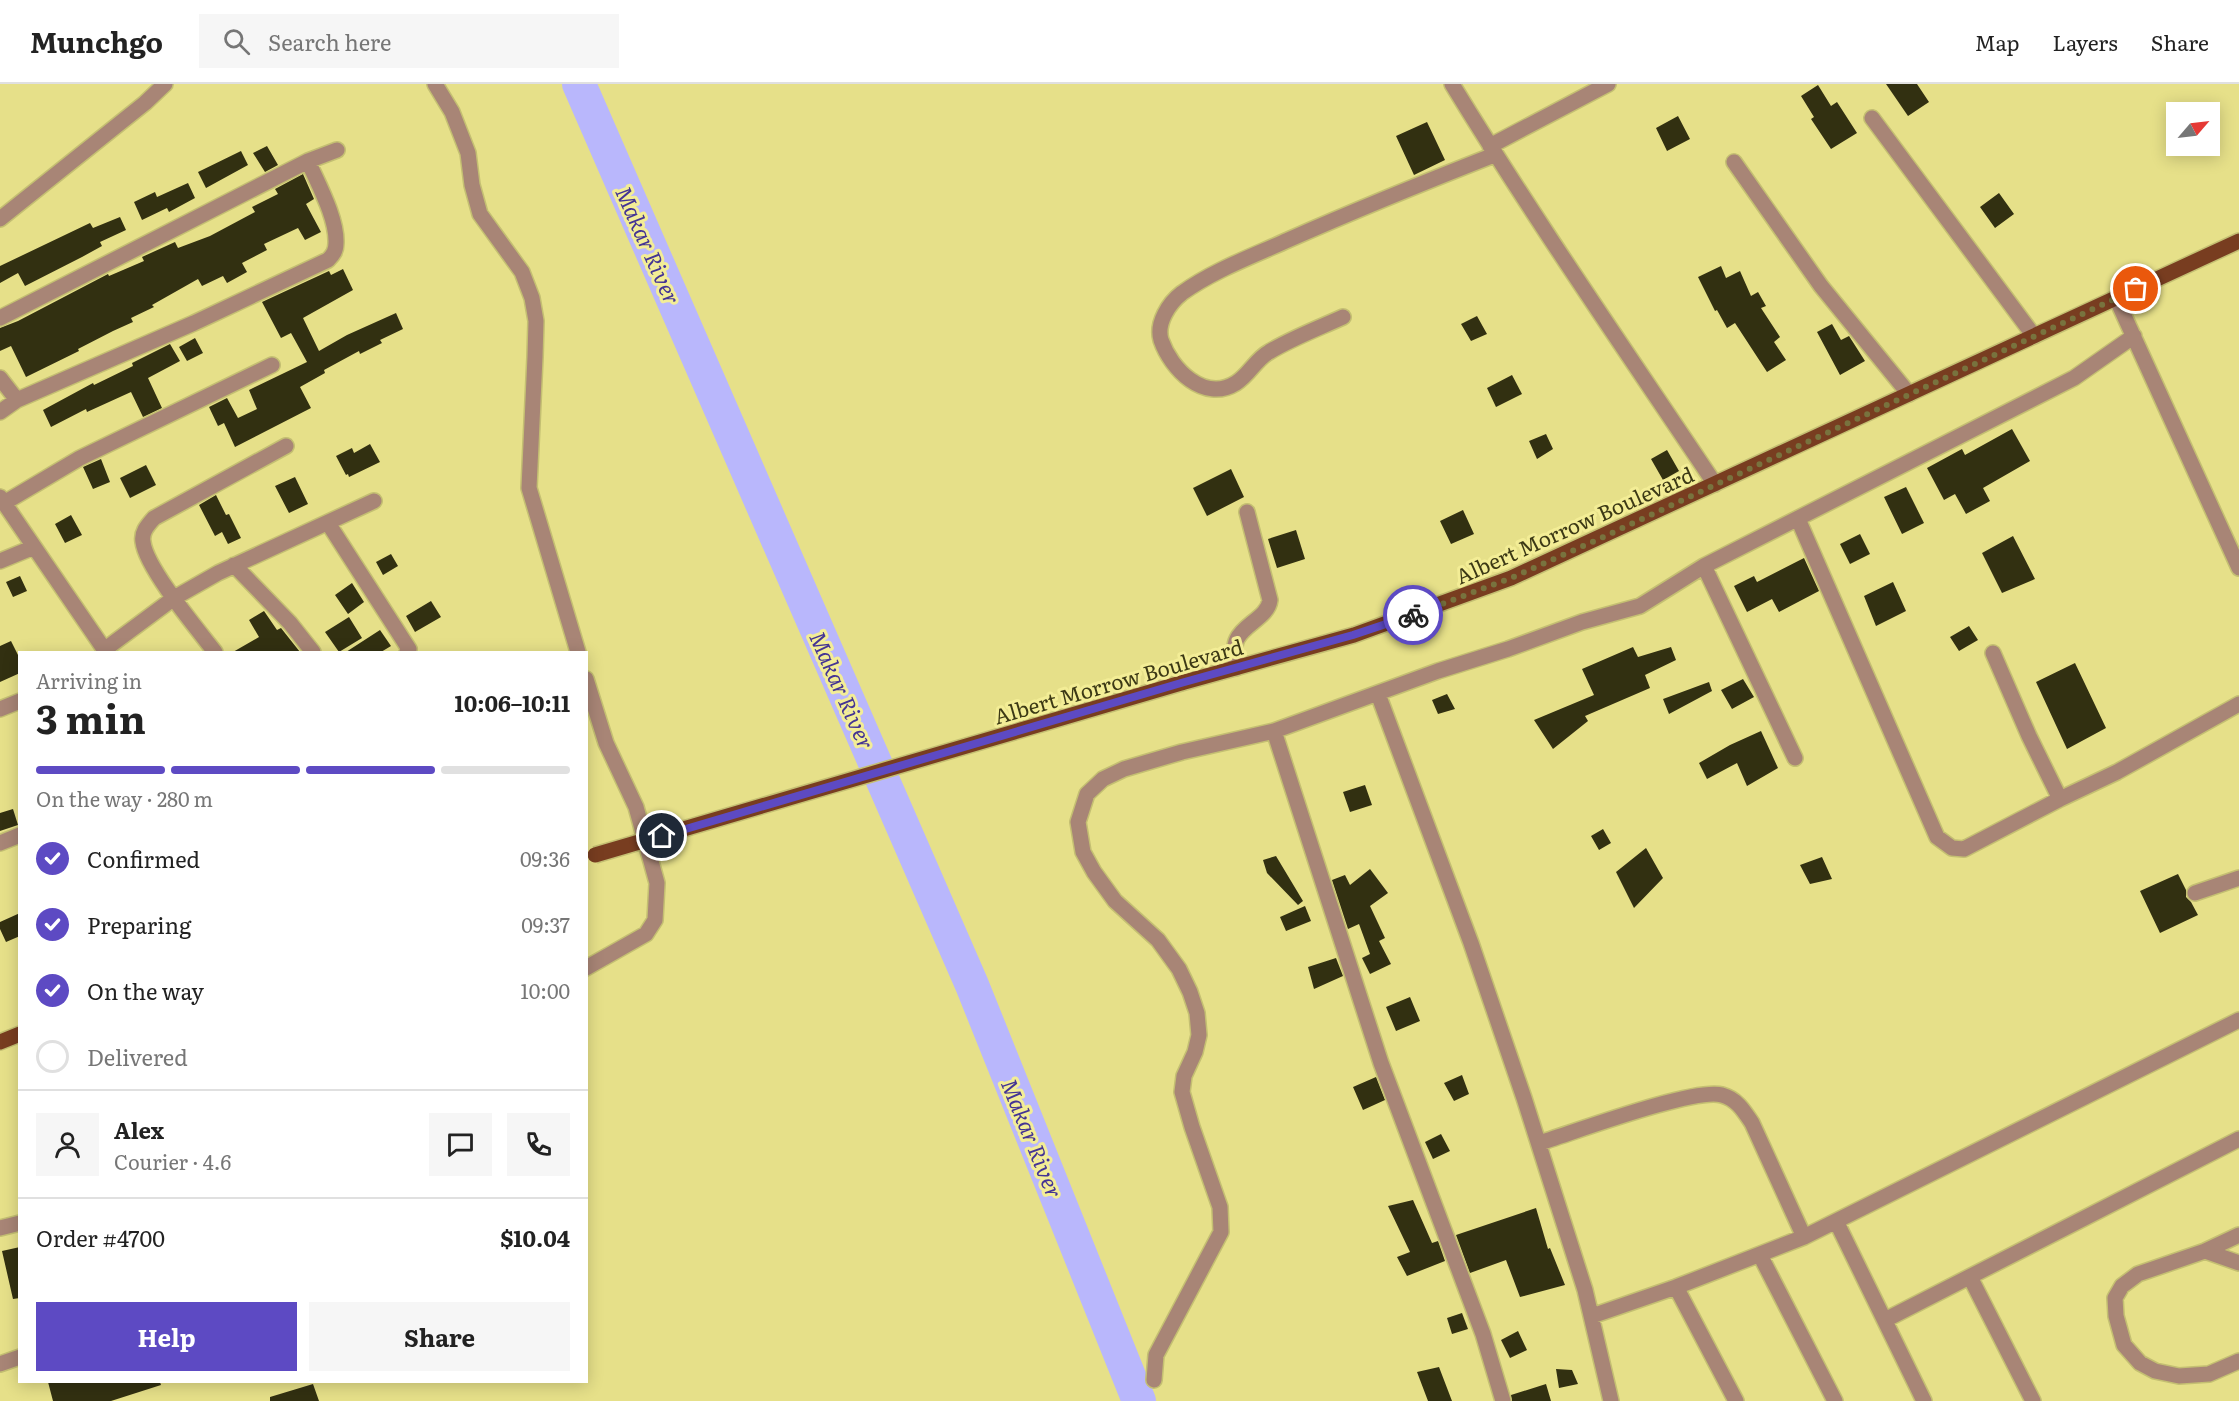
<!DOCTYPE html>
<meta charset="utf-8">
<style>
:root{--surface:#fff;--page:#f6f6f6;--text:#222;--muted:#767676;--line:#e0e0e0;--accent:#5d4ac3}
body{margin:0;font-family:Literata,serif;background:var(--page);color:var(--text);height:100vh;display:flex;flex-direction:column;font-size:22px;white-space:nowrap}
*{box-sizing:border-box;margin:0}
p{font-size:20px;color:var(--muted)}
.icon{flex:none;width:33px;height:33px;fill:none;stroke:currentColor;stroke-width:2;stroke-linecap:round;stroke-linejoin:round}
.map{position:relative;flex:1;overflow:hidden}
.side{position:absolute;left:18px;top:567px;width:570px;height:732px;display:flex;flex-direction:column;background:var(--surface);border-radius:0px;box-shadow:0 3px 15px #0003}
.side>*{flex:none}
.needle{width:39px;rotate:62deg}
.controls{position:absolute;left:2166px;top:18px;display:grid;gap:12px}
.controls a{display:grid;place-items:center;width:54px;height:54px;border-radius:0px;background:var(--surface);box-shadow:0 3px 15px #0003;font-size:30px}
.pin{position:absolute;display:grid;place-items:center;width:51px;height:51px;color:#fff;margin:-26px;border:3px solid #fff;border-radius:50%;box-shadow:0 2px 6px #0007}
.courier{position:absolute;display:grid;place-items:center;width:60px;height:60px;margin:-30px;border:4px solid #5d4ac3;border-radius:50%;background:#fff;color:#222;box-shadow:0 2px 8px #0007}
.summary em{font-style:normal;font-weight:700}
.summary div{display:flex;flex-direction:column-reverse}
.summary{display:flex;align-items:center;justify-content:space-between;height:102px;padding:0 18px}
h1{font-size:39px;font-weight:700;line-height:45px}
.bar{display:grid;grid-template-columns:repeat(4,1fr);gap:9px 6px;align-content:center;height:72px;padding:0 18px}
.bar i{height:8px;border-radius:4px;background:var(--line)}
.bar .active{background:var(--accent)}
.bar p{grid-column:span 4}
.line{display:flex;align-items:center;gap:15px;padding:0 18px;border-top:2px solid var(--line)}
.line div{flex:1}
.round{display:grid;place-items:center;flex:none;width:63px;height:63px;border-radius:0px;background:var(--page)}
ol{padding:0 18px;list-style:none}
li{display:flex;align-items:center;gap:18px;height:66px}
li p{margin-inline-start:auto}
li .icon{padding:6px;border-radius:50%;background:var(--accent);color:#fff;stroke-width:4}
li:last-child{color:var(--muted)}
li i{width:33px;height:33px;border:3px solid var(--line);border-radius:50%}
.button{display:flex;gap:12px;margin-top:auto;padding:12px 18px}
.button a{flex:1;height:69px;border-radius:0px;background:var(--accent);color:#fff;font-size:24px;font-weight:700;line-height:69px;text-align:center}
.button a+a{background:var(--page);color:var(--text)}
header{display:flex;align-items:center;gap:36px;box-sizing:border-box;height:84px;padding:0 30px;background:var(--surface);border-bottom:2px solid var(--line)}
header strong{font-size:28px}
nav{display:flex;gap:33px;margin-inline-start:auto;font-size:21px}
.search{width:420px;height:54px;background:var(--page);display:flex;align-items:center;gap:15px;box-sizing:border-box;padding:0 21px;border-radius:0px;color:var(--muted);font-size:22px}
.map>svg:first-child{display:block}
</style>
<header>
<strong>Munchgo</strong>
<div class="search"><svg class="icon" aria-label="search" viewBox="0 0 24 24"><circle cx="10" cy="10" r="6"/><path d="M15 15l6 6"/></svg>Search here</div>
<nav><a>Map</a><a>Layers</a><a>Share</a></nav>
</header>
<div class="map">
<svg width="2239" height="1317" viewBox="0 0 2239 1317">
<rect width="100%" height="100%" fill="#e6e089"/>
<g fill="none" stroke-linecap="round" stroke-linejoin="round">
<!-- river -->
<path stroke="#b9b7fc" stroke-width="34" d="M579,0L972,901L1139,1317"/>
</g>
<!-- building -->
<path fill="#323011" d="M1886,0H1917L1929,18L1908,32Z
M1818,1L1831,22L1837,18L1857,49L1831,65L1811,35L1814,33L1801,12Z
M1678,32L1690,55L1667,67L1656,44Z
M1427,38L1445,76L1414,91L1396,52Z
M267,62L278,81L265,88L253,69Z
M241,67L248,81L206,104L198,88Z
M303,90L314,115L306,120L321,148L305,156L298,144L264,160L267,166L242,179L247,188L227,199L223,192L202,202L198,195L152,221L154,223L131,234L133,238L113,247L78,265L79,267L26,293L11,262L0,267V244L18,237L108,190L109,192L144,177L142,173L175,158L178,164L210,152L255,128L252,123L278,110L275,105Z
M188,99L195,114L169,128L167,124L142,136L134,118L155,108L157,113Z
M1999,109L2014,130L1995,144L1980,123Z
M120,133L126,146L100,158L102,162L82,173L25,202L18,189L0,199V182L90,139L93,144Z
M1721,182L1726,194L1740,187L1751,212L1758,208L1766,222L1761,224L1780,253L1774,258L1786,276L1767,288L1735,239L1727,244L1717,226L1715,227L1698,193Z
M343,185L353,206L303,234L319,267L347,251L396,229L403,245L380,256L382,259L360,270L359,267L324,286L325,289L300,303L311,324L235,363L224,339L218,342L209,323L227,314L238,334L257,325L249,306L307,278L291,249L281,254L262,218L329,187L331,191Z
M1477,232L1487,250L1471,257L1461,240Z
M1832,240L1841,256L1849,252L1865,277L1840,291L1817,248Z
M195,254L203,269L187,277L179,263Z
M170,260L180,277L148,294L162,324L143,333L131,308L87,328L86,325L51,343L43,326L93,299L94,301L133,282L132,279Z
M1512,291L1522,310L1496,323L1487,304Z
M2012,345L2030,377L1983,404L1990,417L1966,430L1955,410L1944,416L1927,384L1962,365L1965,371Z
M1546,350L1553,365L1537,375L1529,357Z
M370,360L380,378L349,393L348,390L346,391L336,372L352,364L354,369Z
M1667,366L1679,387L1663,396L1651,375Z
M101,375L110,398L93,405L83,383Z
M146,381L156,401L130,414L120,394Z
M1231,385L1244,413L1207,432L1193,404Z
M295,393L308,420L289,429L275,402Z
M1906,403L1924,439L1902,450L1884,413Z
M216,411L226,431L229,430L241,454L228,460L222,448L215,452L199,421Z
M1463,426L1474,450L1451,460L1440,437Z
M71,431L82,451L65,459L55,440Z
M1296,446L1305,475L1277,484L1268,455Z
M1860,450L1870,470L1850,480L1840,460Z
M2013,452L2035,495L2002,509L1982,469Z
M391,470L398,482L383,491L376,478Z
M1804,474L1819,507L1779,528L1772,515L1747,528L1734,502L1754,492L1757,498Z
M20,492L27,507L13,513L6,498Z
M1893,498L1906,527L1876,542L1864,512Z
M352,499L364,518L348,530L335,511Z
M431,517L441,533L415,548L406,532Z
M264,527L277,546L281,544L300,568H233L259,553L249,536Z
M349,533L362,554L339,568L325,548Z
M1969,542L1978,556L1959,567L1950,553Z
M380,546L391,562L381,568H346Z
M11,557L20,575V589L0,598V562Z
M1633,563L1638,573L1671,563L1676,576L1645,591L1650,604L1585,632L1588,637L1553,665L1534,636L1594,611L1582,585Z
M2075,579L2106,644L2067,665L2036,598Z
M1743,595L1754,613L1732,625L1721,606Z
M1709,598L1712,607L1669,630L1663,615Z
M1447,610L1455,625L1438,630L1432,616Z
M1761,647L1778,684L1747,702L1737,679L1707,695L1699,679L1730,661Z
M1365,701L1372,721L1350,728L1343,708Z
M13,725L18,741L0,747V729Z
M1603,745L1611,759L1599,766L1591,752Z
M1646,764L1663,794L1634,824L1616,788Z
M1276,772L1303,817L1298,821L1267,789L1263,776Z
M1822,773L1832,795L1810,800L1800,781Z
M1370,785L1388,809L1370,822L1385,854L1379,857L1391,880L1370,890L1362,874L1370,870L1359,840L1348,845L1332,796L1345,791L1350,801Z
M2178,790L2186,806V813L2191,818L2198,831L2160,849L2140,807Z
M1305,822L1311,837L1286,847L1280,833Z
M20,829V852L6,858L0,845V838Z
M1336,874L1343,892L1314,905L1308,883Z
M1410,913L1420,937L1396,947L1386,923Z
M1462,991L1469,1010L1454,1017L1444,999Z
M1376,993L1385,1016L1363,1026L1353,1003Z
M1441,1050L1450,1067L1433,1075L1425,1058Z
M1413,1116L1432,1159L1438,1157L1445,1177L1407,1192L1397,1173L1410,1168L1388,1122Z
M1536,1124L1548,1165L1550,1164L1565,1201L1520,1213L1506,1176L1470,1189L1456,1151Z
M20,1163V1214L13,1215L2,1167Z
M1462,1229L1468,1245L1452,1250L1447,1234Z
M1518,1247L1527,1266L1510,1274L1501,1256Z
M1439,1283L1452,1317H1428L1417,1288Z
M1556,1285L1572,1286L1578,1300L1559,1304Z
M48,1298H160L161,1301L111,1317H53Z
M313,1300L319,1317H270V1313Z
M1546,1300L1551,1317H1512L1511,1311Z"/>
<g fill="none" stroke-linecap="round" stroke-linejoin="round">
<defs>
<path id="minor" d="M435,0L452,28L468,69L472,101L480,130L522,188L532,214L536,237L535,273L529,404L578,568
M1452,0C1535,136 1626,267 1715,400
M1872,34L2034,252
M1490,62L1608,0
M1734,78L1821,202L1909,310
M0,135L145,19L165,0
M2116,214L2239,484
M1343,233C1319,244 1292,254 1269,268C1256,275 1249,291 1236,299C1204,319 1171,285 1161,256C1156,239 1169,219 1182,209C1214,186 1253,172 1288,156C1356,126 1425,98 1494,71
M0,234L308,77L337,66
M0,294L17,316
M0,328L17,316L194,239L328,176C333,171 336,167 336,159C337,134 318,100 308,77
M0,413L106,568
M4,419L80,374L272,281
M1798,435L1937,753L1952,764L1964,765L2060,715
M328,439L409,565L407,568
M0,477L34,463
M234,481L290,539L313,568
M1704,482L1795,674
M104,566L174,514L218,489L374,417
M215,568C198,546 146,484 143,458C141,448 148,441 154,434L286,362
M1993,569L2029,652L2060,715L2117,688L2239,620
M1236,584C1235,575 1233,563 1237,555C1244,540 1268,533 1270,516L1247,428
M586,595L606,659L636,723L657,799L655,836L646,850L586,884
M1378,610L1471,859L1524,1014L1585,1206L1611,1317
M0,625L20,617
M1274,647L1381,979L1483,1250L1503,1317
M0,759L20,751
M2195,809L2239,794
M1539,1059C1572,1049 1695,1003 1722,1011C1737,1015 1744,1027 1752,1039L1804,1153
M1836,1137L1924,1317
M0,1144L20,1139
M2239,1151L2205,1167L2138,1190L2122,1202L2115,1214L2116,1232L2124,1261L2140,1279L2155,1287L2179,1292L2209,1290L2239,1277
M2205,1167L2239,1179
M1760,1171L1835,1317
M1970,1193L2033,1317
M1676,1203L1736,1317
M1592,1232L1676,1203L1804,1153L2239,936
M1885,1236L2239,1055
M0,1280L20,1273
M1154,1296L1156,1271L1221,1148L1220,1123L1192,1043L1182,1008L1184,992L1195,968L1199,951L1197,929L1190,908L1179,885L1158,856L1115,817L1094,788L1083,768L1078,738L1087,710L1103,695L1124,685L1182,668L1274,647L1438,587L1508,565L1582,538L1640,522L1704,482L2074,294L2134,252"/>
<path id="major" d="M1181,599L1354,551L1511,494L2239,157
M0,958L20,950"/>
</defs>
<!-- minor casing -->
<use href="#minor" stroke="#c4bf72" stroke-width="18"/>
<!-- major casing -->
<use href="#major" stroke="#c4bf72" stroke-width="18"/>
<!-- minor -->
<use href="#minor" stroke="#a88576" stroke-width="15"/>
<!-- major -->
<use href="#major" stroke="#783d20" stroke-width="15"/>
<defs>
<path id="major-bridge" d="M595,771L1181,599"/>
</defs>
<!-- major-bridge casing -->
<use href="#major-bridge" stroke="#c4bf72" stroke-width="18" stroke-linecap="butt"/>
<!-- major-bridge -->
<use href="#major-bridge" stroke="#783d20" stroke-width="15"/>
</g>
<g fill="none" stroke-linecap="round" stroke-linejoin="round">
<!-- done -->
<path stroke="#78733e" stroke-width="6" stroke-dasharray="0 10.8" d="M1413,531L1511,494L1599,455L2136,205"/>
<!-- route -->
<path stroke="#5d4ac3" stroke-width="8" d="M662,752L1181,599L1353,551L1413,531"/>
</g>
<g text-anchor="middle" dominant-baseline="central" stroke-width="6" stroke-linejoin="round" paint-order="stroke">
<!-- street labels -->
<g font-size="21" fill="#3c3915" stroke="#f3ed96">
<text transform="translate(1574 440) rotate(-24)">Albert Morrow Boulevard</text>
<text transform="translate(1118 596) rotate(-16)">Albert Morrow Boulevard</text>
</g>
<!-- water labels -->
<g font-size="22" font-style="italic" fill="#443494" stroke="#f3ed96">
<text transform="translate(649 161) rotate(66)">Makar River</text>
<text transform="translate(843 606) rotate(66)">Makar River</text>
<text transform="translate(1033 1054) rotate(68)">Makar River</text>
</g>
</g>
</svg>
<div class="controls">
<a><svg class="needle" viewBox="-14 -14 28 28"><path d="M0-13l5 13h-10z" fill="#e53935"/><path d="M0 13l5-13h-10z" fill="#767676"/></svg></a>
</div>
<div class="pin" style="left:2136px;top:205px;background:#ea580c"><svg class="icon" aria-label="bag" viewBox="0 0 24 24"><path d="M5 8h14l-1 12H6zM9 8a3 3 0 0 1 6 0"/></svg></div>
<div class="pin" style="left:662px;top:752px;background:#1f2937"><svg class="icon" aria-label="home" viewBox="0 0 24 24"><path d="M3 11l9-7 9 7M6 9v11h12V9"/></svg></div>
<div class="courier" style="left:1413px;top:531px"><svg class="icon" aria-label="bike" viewBox="0 0 24 24"><circle cx="6" cy="16" r="4"/><circle cx="18" cy="16" r="4"/><path d="M6 16l4-8h5l3 8M10 8l3 8H6M13 5h3"/></svg></div>
<section class="side">
<div class="summary"><div><h1>3 min</h1><p>Arriving in</p></div><em>10:06–10:11</em></div>
<div class="bar"><i class="active"></i><i class="active"></i><i class="active"></i><i></i><p>On the way · 280 m</p></div>
<ol>
<li><svg class="icon" aria-label="check" viewBox="0 0 24 24"><path d="M5 12l5 5 9-10"/></svg>Confirmed<p>09:36</p></li>
<li><svg class="icon" aria-label="check" viewBox="0 0 24 24"><path d="M5 12l5 5 9-10"/></svg>Preparing<p>09:37</p></li>
<li><svg class="icon" aria-label="check" viewBox="0 0 24 24"><path d="M5 12l5 5 9-10"/></svg>On the way<p>10:00</p></li>
<li><i></i>Delivered</li>
</ol>
<div class="line" style="height:108px"><a class="round"><svg class="icon" aria-label="person" viewBox="0 0 24 24"><circle cx="12" cy="8" r="4"/><path d="M4 21q1-7 8-7t8 7"/></svg></a><div><b>Alex</b><p>Courier · 4.6</p></div><a class="round"><svg class="icon" aria-label="chat" viewBox="0 0 24 24"><path d="M4 5h16v11H9l-5 4z"/></svg></a><a class="round"><svg class="icon" aria-label="phone" viewBox="0 0 24 24"><path d="M5 4h4l2 5-3 2q2 4 5 5l2-3 5 2v4C11 20 4 13 5 4z"/></svg></a></div>
<div class="line" style="height:78px"><div>Order #4700</div><b>$10.04</b></div>
<div class="button"><a>Help</a><a>Share</a></div>
</section>
</div>
